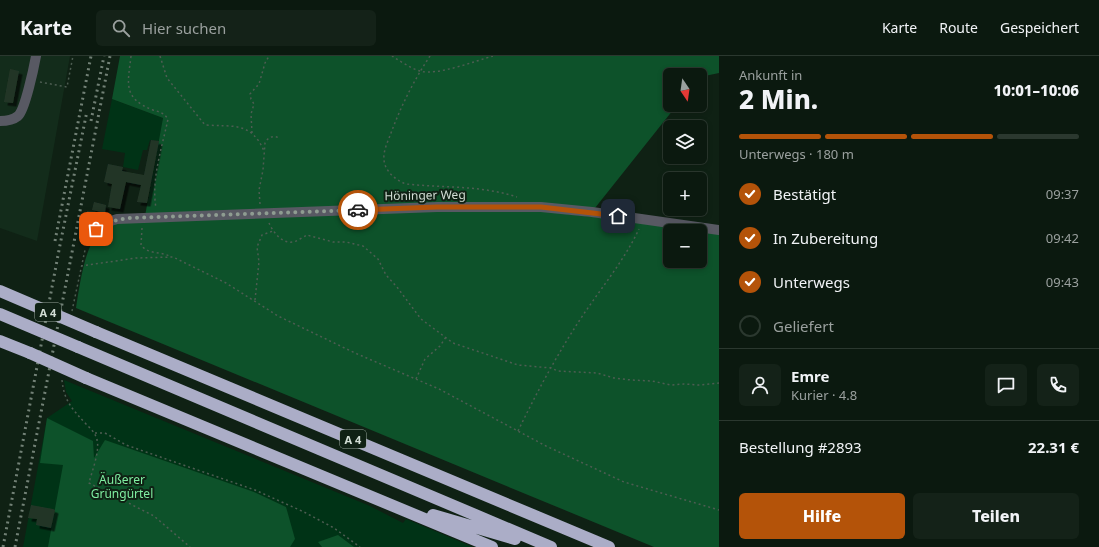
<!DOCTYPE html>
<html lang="de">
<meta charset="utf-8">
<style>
:root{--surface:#0b190f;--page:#142218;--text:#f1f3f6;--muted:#9aa09e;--line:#2b382f;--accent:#b45309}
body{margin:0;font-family:"Noto Sans",sans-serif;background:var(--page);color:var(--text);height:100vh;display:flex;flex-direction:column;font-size:15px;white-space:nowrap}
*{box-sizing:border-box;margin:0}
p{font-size:13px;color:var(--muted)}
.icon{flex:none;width:22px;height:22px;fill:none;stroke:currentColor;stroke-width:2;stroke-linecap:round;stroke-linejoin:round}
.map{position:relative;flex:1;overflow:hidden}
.panel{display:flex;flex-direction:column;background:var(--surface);width:380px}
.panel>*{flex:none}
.needle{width:26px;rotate:167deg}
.controls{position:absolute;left:663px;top:12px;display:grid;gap:8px}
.controls a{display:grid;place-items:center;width:44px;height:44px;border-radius:6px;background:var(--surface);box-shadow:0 2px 6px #0003,0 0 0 1px var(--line);font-size:20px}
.pin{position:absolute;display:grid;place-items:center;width:34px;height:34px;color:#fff;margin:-17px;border-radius:8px;box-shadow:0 2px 6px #0006}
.courier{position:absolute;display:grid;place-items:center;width:40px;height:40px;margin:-20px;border:3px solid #b45309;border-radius:50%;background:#fff;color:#222;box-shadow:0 1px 5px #0007}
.summary em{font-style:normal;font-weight:800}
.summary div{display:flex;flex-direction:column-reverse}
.summary{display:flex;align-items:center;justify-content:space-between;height:68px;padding:0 20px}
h1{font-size:26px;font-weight:800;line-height:30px}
.bar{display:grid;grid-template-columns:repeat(4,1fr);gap:6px 4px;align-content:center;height:48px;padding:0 20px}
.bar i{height:5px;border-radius:3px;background:var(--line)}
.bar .selected{background:var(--accent)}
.bar p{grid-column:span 4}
.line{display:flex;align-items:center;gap:10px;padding:0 20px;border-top:1px solid var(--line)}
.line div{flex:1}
.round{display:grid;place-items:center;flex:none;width:42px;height:42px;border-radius:6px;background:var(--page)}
ol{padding:0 20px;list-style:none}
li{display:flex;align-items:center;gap:12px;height:44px}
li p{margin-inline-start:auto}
li .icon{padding:4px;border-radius:50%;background:var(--accent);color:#fff;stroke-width:4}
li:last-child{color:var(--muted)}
li i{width:22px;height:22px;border:2px solid var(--line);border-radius:50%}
.action{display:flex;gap:8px;margin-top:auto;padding:8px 20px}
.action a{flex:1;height:46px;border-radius:6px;background:var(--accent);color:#fff;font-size:16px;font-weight:800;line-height:46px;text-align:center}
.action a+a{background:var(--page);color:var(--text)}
header{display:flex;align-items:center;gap:24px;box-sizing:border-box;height:56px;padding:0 20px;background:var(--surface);border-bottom:1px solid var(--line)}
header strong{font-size:19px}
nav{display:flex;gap:22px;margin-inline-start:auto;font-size:14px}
.search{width:280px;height:36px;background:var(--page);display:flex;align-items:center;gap:10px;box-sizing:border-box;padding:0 14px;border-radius:6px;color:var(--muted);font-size:15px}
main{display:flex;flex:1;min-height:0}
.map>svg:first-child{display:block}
</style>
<header>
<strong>Karte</strong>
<div class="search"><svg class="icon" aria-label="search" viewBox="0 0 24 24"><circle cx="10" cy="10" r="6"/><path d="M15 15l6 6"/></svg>Hier suchen</div>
<nav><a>Karte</a><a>Route</a><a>Gespeichert</a></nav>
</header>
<main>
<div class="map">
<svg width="719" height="491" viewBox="0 0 719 491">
<defs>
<filter id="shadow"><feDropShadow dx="3.5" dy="3.5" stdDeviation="0" flood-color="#0009"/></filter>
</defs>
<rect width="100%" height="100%" fill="#0f2114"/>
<!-- built -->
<path fill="#132c1b" d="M0,0H70L37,185L0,172Z"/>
<!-- green -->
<path fill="#003316" d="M112,43L163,62L159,85L150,84L147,94H143L138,114L123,111L125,97L102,93Z
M64,324L370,450L403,467L406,463L473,491H23L47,362L72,345L66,336Z"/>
<!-- forest -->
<path fill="#0d522a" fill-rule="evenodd" d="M120,0H719V17L700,21V19H670V49H677L595,152L145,160L163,62L112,43Z
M540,155L594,161L719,177V491H654L76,252C79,233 84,195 96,180C101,174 110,171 117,167L375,156ZM670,175H700V205H670Z
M47,362L93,385L94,402L105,384L254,436L286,451L295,483L290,491H48L63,409L40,407Z
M338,479L354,491H322L318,486Z"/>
<!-- building -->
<path fill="#233628" filter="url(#shadow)" d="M10,13L19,15L13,47L4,46Z
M151,84L159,85L147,147L137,146L141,129L126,126L120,153L108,151L112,128L104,126L108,108L123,111L122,115L144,119Z
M94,146L106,149L105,157L92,154Z
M87,155L96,156L94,165L86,163Z
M31,449L53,453L55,454L51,472L36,469L37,463L28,462Z"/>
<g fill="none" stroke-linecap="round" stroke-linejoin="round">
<!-- path -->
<path stroke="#4d5d52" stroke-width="1.5" stroke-dasharray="2 3" stroke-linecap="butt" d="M131,0C128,27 122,42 153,54C160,56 164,57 168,63C162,92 151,123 156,152
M160,0L167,22L205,69C232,71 251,65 264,95
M392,0C400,5 410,12 420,15C437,20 475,5 493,0
M430,0C414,24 401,50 391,77C388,85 383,95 384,104C385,115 395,124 406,128C443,132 480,129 517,141
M40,26L67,31L73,0
M252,77L251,58L254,48L251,43L250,38L259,28L265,7L269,0
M260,148L259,134L263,114L265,87C268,81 273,79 279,82
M269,167C273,176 282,188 293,186C298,185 303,181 307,179L333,186H346L363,190L378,203L386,219L397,231L421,263L453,287L518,309L551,312L558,315L597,317L614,322L631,324L652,325L671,329L684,328L699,329L719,327
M142,172L141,189C148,199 162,195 171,201
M81,210L136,202L173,201L226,227L278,260L355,297L439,333L546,390L624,426L719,454
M255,244L259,206L257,191L262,179L273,175
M72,255L85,194
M416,323L425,303L440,290L446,281
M62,324C64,345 72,353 87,369C91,373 96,378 97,384C100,395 92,415 89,427L154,460L190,491
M518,375C535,340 553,306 574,273C595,239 622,209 639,173
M95,377H105L126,389L255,434L304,456L334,472L360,491"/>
<!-- minor -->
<path stroke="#585963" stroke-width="10" d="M0,65C6,65 13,64 18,60C25,54 34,11 36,0
M88,184C95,172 104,167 117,163L437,151H541L592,156L719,174"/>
<!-- highway -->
<path stroke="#abadc7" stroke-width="12" d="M96,276L609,491
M0,285L30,297
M78,291L551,491
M86,322L492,491
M433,459L515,483"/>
<!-- rail -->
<path stroke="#728176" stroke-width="3" stroke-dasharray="2 4" stroke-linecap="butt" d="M91,65L104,0
M55,185L91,0
M3,491L59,194L87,55
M15,491L110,0"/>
<!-- highway-bridge -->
<path stroke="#abadc7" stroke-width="12" d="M0,235L96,276
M0,258L78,291
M30,297L86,322"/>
</g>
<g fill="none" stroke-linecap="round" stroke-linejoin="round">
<!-- done -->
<path stroke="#8e9c91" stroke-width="4" stroke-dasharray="0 7.2" d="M96,173L109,166L127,162L358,154"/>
<!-- route -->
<path stroke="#b45309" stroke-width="5" d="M358,154L437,151H541L618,160"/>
</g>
<g text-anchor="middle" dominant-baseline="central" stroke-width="4" stroke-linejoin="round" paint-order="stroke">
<!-- shield labels -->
<g fill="#0f2114" stroke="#98a59b" stroke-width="1">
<rect x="35" y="247" width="26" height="18" rx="3"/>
<rect x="340" y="374" width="26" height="18" rx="3"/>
</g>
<g font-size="11" font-weight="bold" fill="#d2ded5">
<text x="48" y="256">A 4</text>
<text x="353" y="383">A 4</text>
</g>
<!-- street labels -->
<g font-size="12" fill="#d2ded5" stroke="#0f2114">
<text transform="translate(425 139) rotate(-1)">Höninger Weg</text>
</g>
<!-- park labels -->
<g font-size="12" fill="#7feea1" stroke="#0f2114">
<text x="122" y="423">Äußerer<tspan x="122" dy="14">Grüngürtel</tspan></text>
</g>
</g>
</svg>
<div class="controls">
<a><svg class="needle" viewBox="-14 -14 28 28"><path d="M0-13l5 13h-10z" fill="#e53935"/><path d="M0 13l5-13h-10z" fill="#9aa09e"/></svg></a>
<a><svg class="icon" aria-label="layers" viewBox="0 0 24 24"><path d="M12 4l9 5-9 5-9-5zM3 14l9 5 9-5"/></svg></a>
<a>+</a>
<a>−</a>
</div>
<div class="pin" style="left:96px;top:173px;background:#ea580c"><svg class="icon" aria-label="bag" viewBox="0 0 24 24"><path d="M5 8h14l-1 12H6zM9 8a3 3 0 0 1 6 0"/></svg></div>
<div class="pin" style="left:618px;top:160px;background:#1f2937"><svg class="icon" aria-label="home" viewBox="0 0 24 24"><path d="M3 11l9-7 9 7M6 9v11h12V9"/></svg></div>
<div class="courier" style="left:358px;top:154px"><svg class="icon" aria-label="car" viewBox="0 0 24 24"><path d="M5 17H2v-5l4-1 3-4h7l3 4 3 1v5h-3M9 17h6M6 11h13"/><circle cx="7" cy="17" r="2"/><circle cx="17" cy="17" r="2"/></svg></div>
</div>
<section class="panel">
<div class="summary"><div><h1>2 Min.</h1><p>Ankunft in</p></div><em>10:01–10:06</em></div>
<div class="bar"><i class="selected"></i><i class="selected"></i><i class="selected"></i><i></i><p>Unterwegs · 180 m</p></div>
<ol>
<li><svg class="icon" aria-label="check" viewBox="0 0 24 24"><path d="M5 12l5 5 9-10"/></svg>Bestätigt<p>09:37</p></li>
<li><svg class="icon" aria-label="check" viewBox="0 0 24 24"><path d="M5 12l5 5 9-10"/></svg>In Zubereitung<p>09:42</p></li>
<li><svg class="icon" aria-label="check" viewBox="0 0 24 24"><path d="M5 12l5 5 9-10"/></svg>Unterwegs<p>09:43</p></li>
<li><i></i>Geliefert</li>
</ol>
<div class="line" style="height:72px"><a class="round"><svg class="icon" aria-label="person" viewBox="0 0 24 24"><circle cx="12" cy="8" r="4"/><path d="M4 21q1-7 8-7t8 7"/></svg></a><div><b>Emre</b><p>Kurier · 4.8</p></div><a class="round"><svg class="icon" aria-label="chat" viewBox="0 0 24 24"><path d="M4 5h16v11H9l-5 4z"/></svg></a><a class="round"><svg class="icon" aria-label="phone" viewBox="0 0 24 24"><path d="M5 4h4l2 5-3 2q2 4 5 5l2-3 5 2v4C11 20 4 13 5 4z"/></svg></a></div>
<div class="line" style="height:52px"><div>Bestellung #2893</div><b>22.31 €</b></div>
<div class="action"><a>Hilfe</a><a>Teilen</a></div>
</section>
</main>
